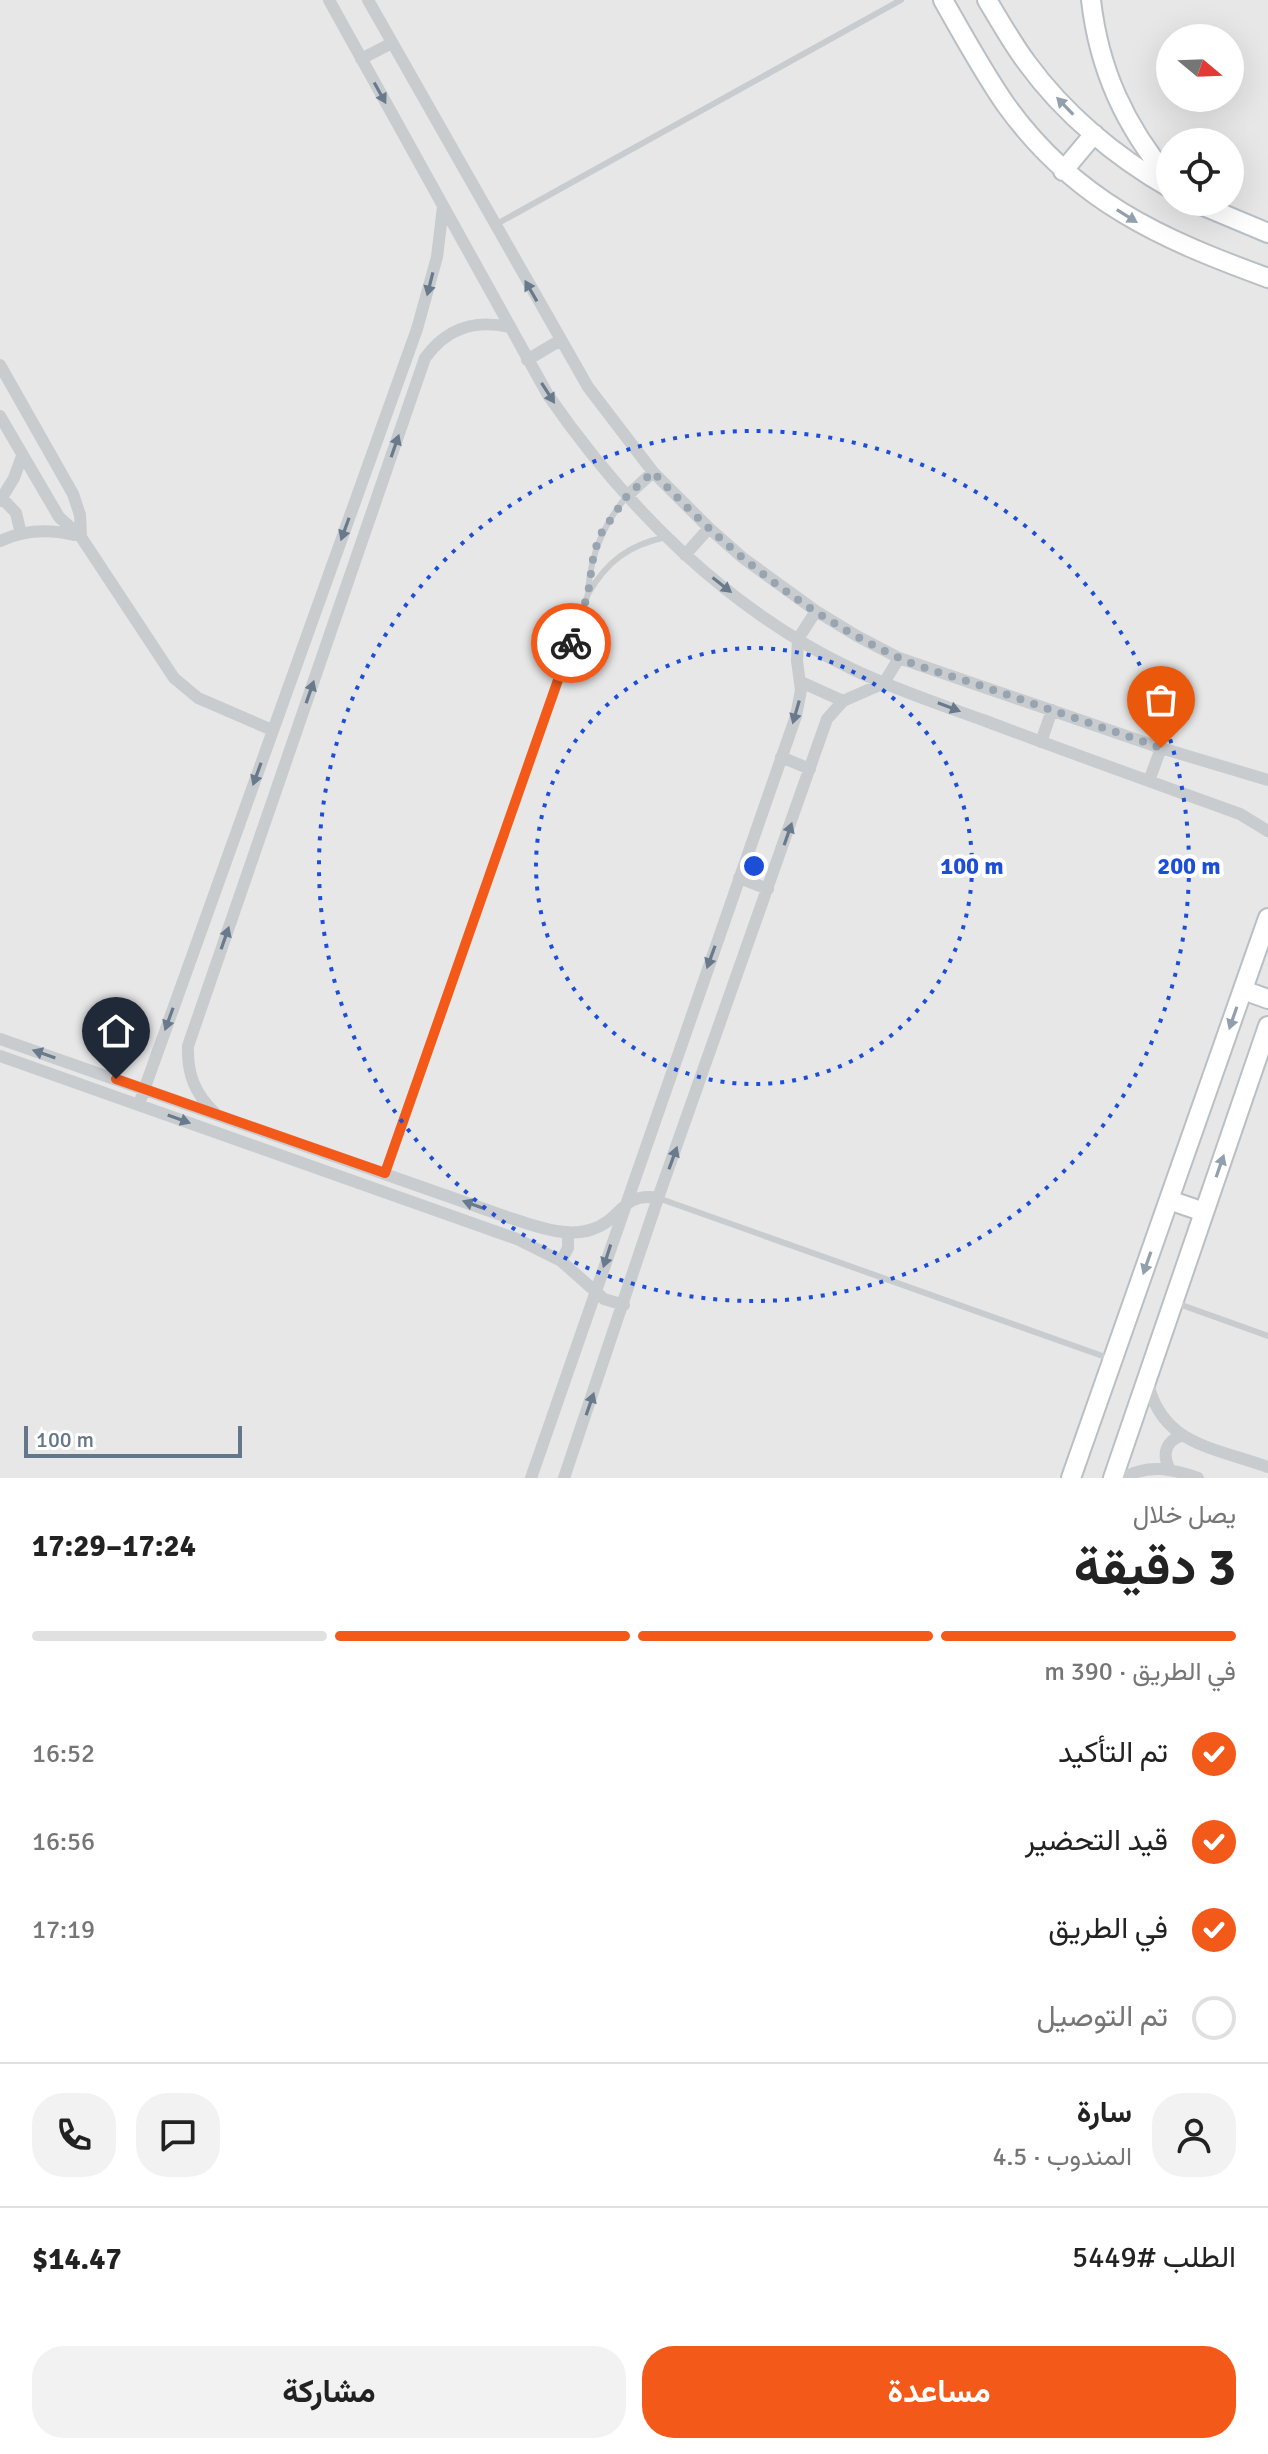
<!DOCTYPE html>
<html lang="ar">
<meta charset="utf-8">
<style>
:root{--surface:#fff;--page:#f2f2f2;--text:#222;--muted:#767676;--line:#e0e0e0;--accent:#f35a1a}
body{margin:0;font-family:Signika,Vazirmatn,sans-serif;background:var(--page);color:var(--text);direction:rtl;height:100vh;display:flex;flex-direction:column;font-size:30px;white-space:nowrap}
*{box-sizing:border-box;margin:0}
p{font-size:26px;color:var(--muted)}
.icon{flex:none;width:44px;height:44px;fill:none;stroke:currentColor;stroke-width:2;stroke-linecap:round;stroke-linejoin:round}
.map{position:relative;height:1478px;overflow:hidden;direction:ltr}
.panel{display:flex;flex-direction:column;background:var(--surface);flex:1}
.panel>*{flex:none}
.needle{width:52px;rotate:109deg}
.buttons{position:absolute;left:1156px;top:24px;display:grid;gap:16px}
.buttons a{display:grid;place-items:center;width:88px;height:88px;border-radius:50%;background:var(--surface);box-shadow:0 8px 32px #0002;font-size:40px}
.scale{position:absolute;left:24px;bottom:20px;width:218px;box-sizing:border-box;padding-left:8px;border:4px solid #647689;border-top:0;font-size:22px;line-height:28px;white-space:nowrap;color:#647689;-webkit-text-stroke:6px #fff;paint-order:stroke}
.pin{position:absolute;display:grid;place-items:center;width:68px;height:68px;color:#fff;margin:-82px -34px;border-radius:50% 50% 50% 0;rotate:-45deg;box-shadow:0 0 8px #0007}
.pin .icon{rotate:45deg}
.courier{position:absolute;display:grid;place-items:center;width:80px;height:80px;margin:-40px;border:6px solid #f35a1a;border-radius:50%;background:#fff;color:#222;box-shadow:0 2px 10px #0007}
.overview em{font-style:normal;font-weight:700}
.overview div{display:flex;flex-direction:column-reverse}
.overview{display:flex;align-items:center;justify-content:space-between;height:136px;padding:0 32px}
h1{font-size:52px;font-weight:700;line-height:60px}
.bar{display:grid;grid-template-columns:repeat(4,1fr);gap:12px 8px;align-content:center;height:96px;padding:0 32px}
.bar i{height:10px;border-radius:6px;background:var(--line)}
.bar .selected{background:var(--accent)}
.bar p{grid-column:span 4}
.line{display:flex;align-items:center;gap:20px;padding:0 32px;border-top:2px solid var(--line)}
.line div{flex:1}
.round{display:grid;place-items:center;flex:none;width:84px;height:84px;border-radius:32px;background:var(--page)}
ol{padding:0 32px;list-style:none}
li{display:flex;align-items:center;gap:24px;height:88px}
li p{margin-inline-start:auto}
li .icon{padding:8px;border-radius:50%;background:var(--accent);color:#fff;stroke-width:4}
li:last-child{color:var(--muted)}
li i{width:44px;height:44px;border:4px solid var(--line);border-radius:50%}
.cta{display:flex;gap:16px;margin-top:auto;padding:16px 32px}
.cta a{flex:1;height:92px;border-radius:32px;background:var(--accent);color:#fff;font-size:32px;font-weight:700;line-height:92px;text-align:center}
.cta a+a{background:var(--page);color:var(--text)}
.map>svg:first-child{display:block}
</style>
<div class="map">
<svg width="1268" height="1478" viewBox="0 0 1268 1478">
<rect width="100%" height="100%" fill="#f8f8f5"/>
<!-- built -->
<path fill="#e6e7e6" fill-rule="evenodd" d="M0,0H1268V1478H0ZM1170,38H1230V98H1170ZM1170,142H1230V202H1170Z"/>
<g fill="none" stroke-linecap="round" stroke-linejoin="round">
<defs>
<path id="secondary" d="M943,0C963,35 983,72 1006,105C1075,201 1161,239 1268,278
M987,0C1000,21 1012,43 1027,63C1064,114 1116,157 1170,188
M1091,0C1099,70 1125,126 1170,180
M1063,171L1094,134
M1194,202L1268,233
M1243,990L1268,999
M1169,1200L1204,1212
M1071,1478L1268,918
M1113,1478L1268,1026"/>
</defs>
<!-- secondary casing -->
<use href="#secondary" stroke="#babfc4" stroke-width="22"/>
<!-- lane -->
<path stroke="#c8cccf" stroke-width="6" d="M495,225L901,0
M588,591C591,554 603,525 627,496
M385,1173L588,594C607,561 629,545 666,537
M658,1198L1111,1359
M1176,1303L1268,1336"/>
<!-- street -->
<path stroke="#c8cccf" stroke-width="12" d="M329,0L548,395C626,508 727,609 852,669C894,689 939,704 983,720C1068,752 1154,783 1240,814L1268,831
M368,0L588,387L653,472L709,528L743,558L816,611L857,636L899,658L1161,748L1268,780
M361,59L392,43
M527,360L559,341
M0,365L73,494L80,515L81,537
M0,416L59,517L81,537L174,678L198,698L272,730
M627,496L653,472
M2,498L16,513L21,534
M0,501L14,478L22,456
M0,541C24,530 49,529 74,535
M685,555L709,528
M801,682L843,701
M1041,742L1052,710
M781,757L810,769
M1149,781L1161,748
M739,878L768,889
M0,1039L507,1217C533,1225 566,1239 593,1229C621,1220 623,1191 658,1198
M0,1056L517,1239L561,1261L604,1299L624,1305
M139,1104L417,329L437,257L443,207
M215,1113C195,1094 187,1074 188,1046L425,358C446,329 473,319 509,327
M561,1261L568,1248V1232
M1147,1379C1160,1445 1213,1447 1268,1467
M1169,1468C1162,1454 1166,1442 1180,1436
M531,1478L796,716L801,690L797,661L798,639L816,611
M564,1478L658,1198L827,719L843,701L884,683L899,658
M1122,1478C1149,1464 1170,1468 1198,1478"/>
<!-- secondary -->
<use href="#secondary" stroke="#fff" stroke-width="18"/>
</g>
<!-- one-way arrows -->
<defs><path id="oneway-solid" d="M-6-.8H1V-3.2L6.5 0L1 3.2V.8H-6Z" transform="scale(2)"/></defs>
<g fill="#697a8c">
<use href="#oneway-solid" transform="translate(380 93) rotate(61)"/>
<use href="#oneway-solid" transform="translate(430 284) rotate(104)"/>
<use href="#oneway-solid" transform="translate(531 291) rotate(-120)"/>
<use href="#oneway-solid" transform="translate(548 393) rotate(57)"/>
<use href="#oneway-solid" transform="translate(395 446) rotate(-71)"/>
<use href="#oneway-solid" transform="translate(345 529) rotate(110)"/>
<use href="#oneway-solid" transform="translate(722 585) rotate(38)"/>
<use href="#oneway-solid" transform="translate(310 692) rotate(-71)"/>
<use href="#oneway-solid" transform="translate(949 707) rotate(21)"/>
<use href="#oneway-solid" transform="translate(796 712) rotate(106)"/>
<use href="#oneway-solid" transform="translate(257 774) rotate(110)"/>
<use href="#oneway-solid" transform="translate(788 834) rotate(-71)"/>
<use href="#oneway-solid" transform="translate(225 938) rotate(-71)"/>
<use href="#oneway-solid" transform="translate(711 957) rotate(110)"/>
<use href="#oneway-solid" transform="translate(169 1019) rotate(110)"/>
<use href="#oneway-solid" transform="translate(44 1054) rotate(-161)"/>
<use href="#oneway-solid" transform="translate(179 1119) rotate(20)"/>
<use href="#oneway-solid" transform="translate(673 1158) rotate(-70)"/>
<use href="#oneway-solid" transform="translate(474 1205) rotate(-160)"/>
<use href="#oneway-solid" transform="translate(607 1256) rotate(108)"/>
<use href="#oneway-solid" transform="translate(590 1404) rotate(-71)"/>
</g>
<g fill="#929fac">
<use href="#oneway-solid" transform="translate(1065 106) rotate(-134)"/>
<use href="#oneway-solid" transform="translate(1127 216) rotate(32)"/>
<use href="#oneway-solid" transform="translate(1233 1018) rotate(109)"/>
<use href="#oneway-solid" transform="translate(1220 1166) rotate(-71)"/>
<use href="#oneway-solid" transform="translate(1147 1263) rotate(109)"/>
</g>
<g fill="none" stroke-linecap="round" stroke-linejoin="round">
<!-- done -->
<path stroke="#98a4af" stroke-width="8" stroke-dasharray="0 14.4" d="M571,643L588,594L594,552L602,532L627,496L653,472C722,547 802,612 895,656C922,669 953,676 982,686C1042,707 1102,727 1161,748"/>
<!-- route -->
<path stroke="#f35a1a" stroke-width="10" d="M116,1079L385,1173L571,643"/>
</g>
<!-- distance rings -->
<g fill="none" stroke="#1d4ed8" stroke-width="4" stroke-dasharray="4 8">
<circle cx="754" cy="866" r="218"/>
<circle cx="754" cy="866" r="435"/>
</g>
<circle cx="754" cy="866" r="12" fill="#1d4ed8" stroke="#fff" stroke-width="4"/>
<g font-size="24" text-anchor="middle" font-weight="bold" fill="#1d4ed8" stroke="#fff" stroke-width="8" stroke-linejoin="round" paint-order="stroke">
<text x="972" y="874">100 m</text>
<text x="1189" y="874">200 m</text>
</g>
</svg>
<div class="buttons">
<a><svg class="needle" viewBox="-14 -14 28 28"><path d="M0-13l5 13h-10z" fill="#e53935"/><path d="M0 13l5-13h-10z" fill="#767676"/></svg></a>
<a><svg class="icon" aria-label="locate" viewBox="0 0 24 24"><circle cx="12" cy="12" r="6"/><path d="M12 2v4M12 18v4M2 12h4M18 12h4"/></svg></a>
</div>
<div class="scale">100 m</div>
<div class="pin" style="left:1161px;top:748px;background:#ea580c"><svg class="icon" aria-label="bag" viewBox="0 0 24 24"><path d="M5 8h14l-1 12H6zM9 8a3 3 0 0 1 6 0"/></svg></div>
<div class="pin" style="left:116px;top:1079px;background:#1f2937"><svg class="icon" aria-label="home" viewBox="0 0 24 24"><path d="M3 11l9-7 9 7M6 9v11h12V9"/></svg></div>
<div class="courier" style="left:571px;top:643px"><svg class="icon" aria-label="bike" viewBox="0 0 24 24"><circle cx="6" cy="16" r="4"/><circle cx="18" cy="16" r="4"/><path d="M6 16l4-8h5l3 8M10 8l3 8H6M13 5h3"/></svg></div>
</div>
<section class="panel">
<div class="overview"><div><h1>3 دقيقة</h1><p>يصل خلال</p></div><em>17:24–17:29</em></div>
<div class="bar"><i class="selected"></i><i class="selected"></i><i class="selected"></i><i></i><p>في الطريق · 390 m</p></div>
<ol>
<li><svg class="icon" aria-label="check" viewBox="0 0 24 24"><path d="M5 12l5 5 9-10"/></svg>تم التأكيد<p>16:52</p></li>
<li><svg class="icon" aria-label="check" viewBox="0 0 24 24"><path d="M5 12l5 5 9-10"/></svg>قيد التحضير<p>16:56</p></li>
<li><svg class="icon" aria-label="check" viewBox="0 0 24 24"><path d="M5 12l5 5 9-10"/></svg>في الطريق<p>17:19</p></li>
<li><i></i>تم التوصيل</li>
</ol>
<div class="line" style="height:144px"><a class="round"><svg class="icon" aria-label="person" viewBox="0 0 24 24"><circle cx="12" cy="8" r="4"/><path d="M4 21q1-7 8-7t8 7"/></svg></a><div><b>سارة</b><p>المندوب · 4.5</p></div><a class="round"><svg class="icon" aria-label="chat" viewBox="0 0 24 24"><path d="M4 5h16v11H9l-5 4z"/></svg></a><a class="round"><svg class="icon" aria-label="phone" viewBox="0 0 24 24"><path d="M5 4h4l2 5-3 2q2 4 5 5l2-3 5 2v4C11 20 4 13 5 4z"/></svg></a></div>
<div class="line" style="height:104px"><div>الطلب #5449</div><b>$14.47</b></div>
<div class="cta"><a>مساعدة</a><a>مشاركة</a></div>
</section>
